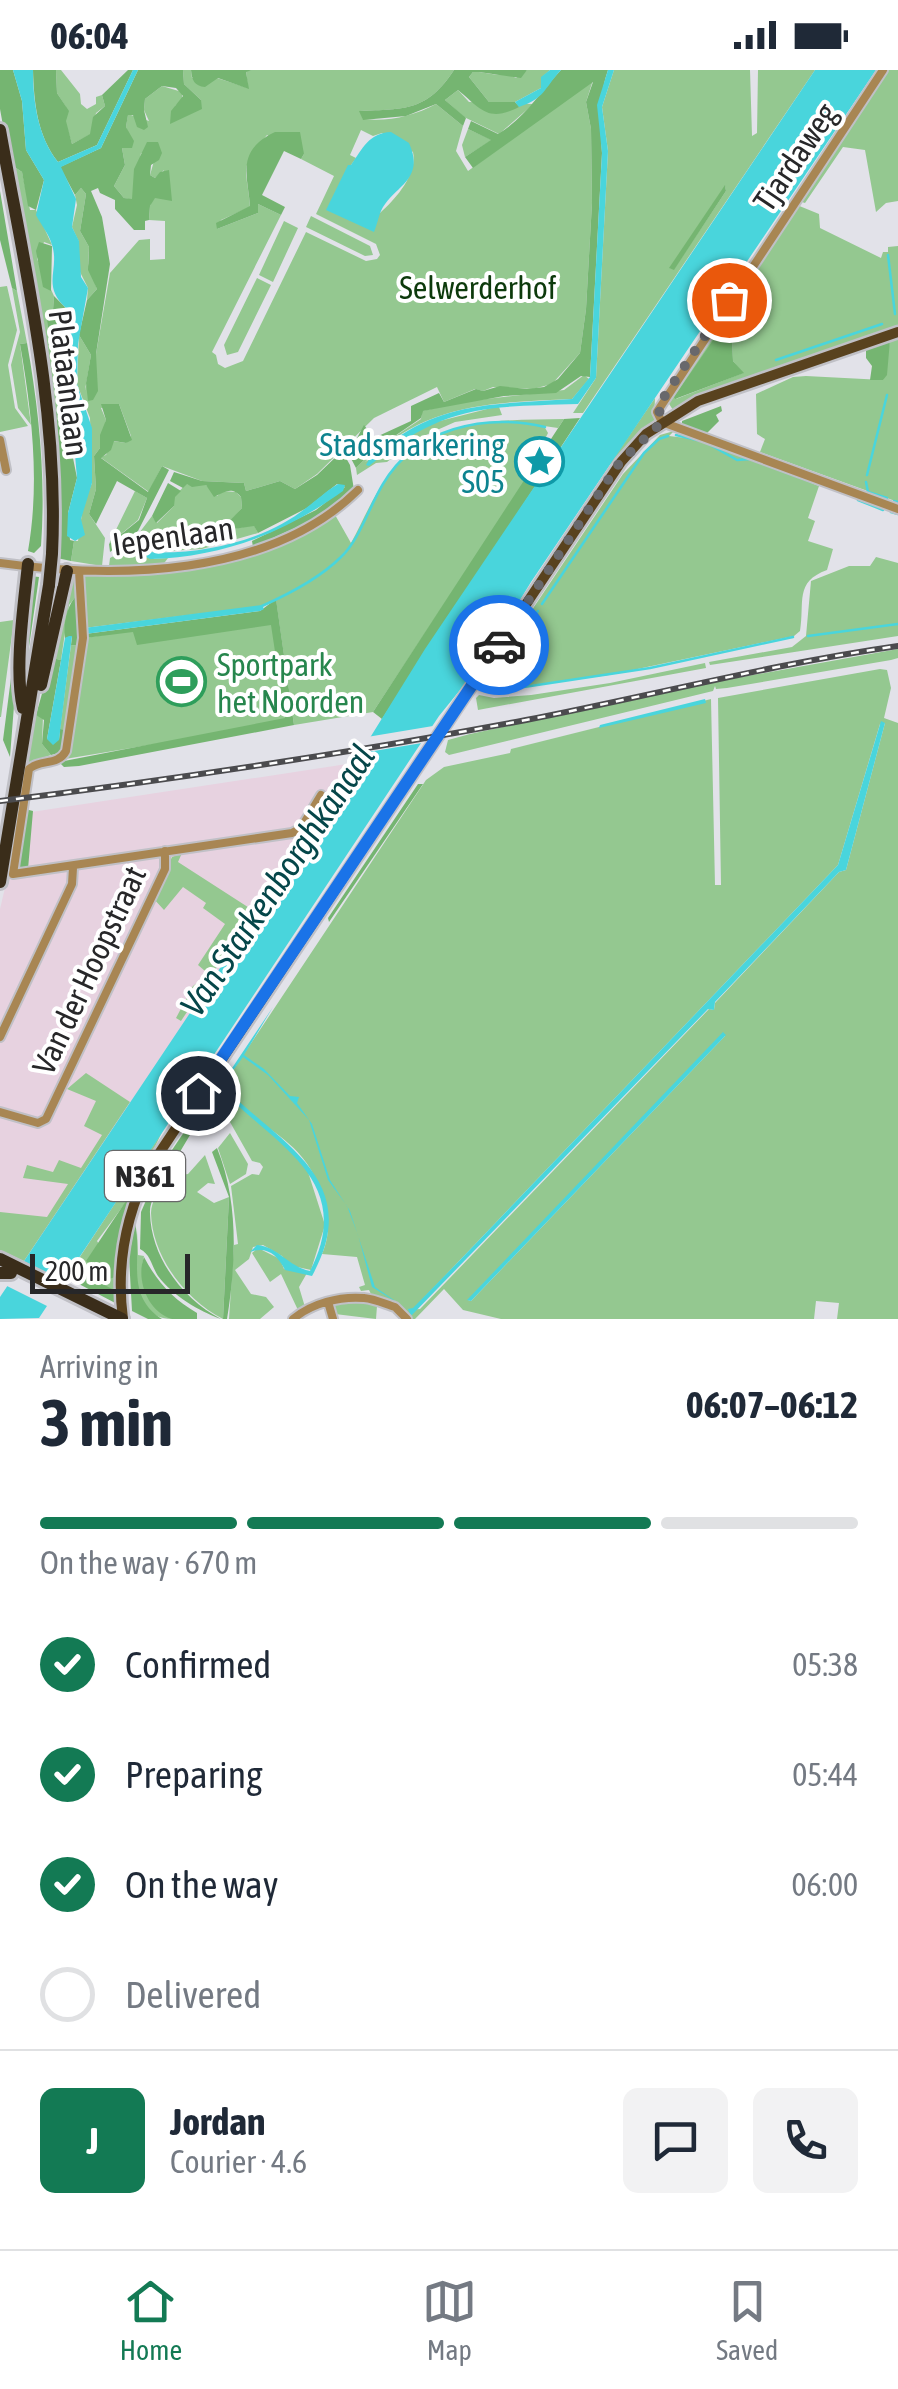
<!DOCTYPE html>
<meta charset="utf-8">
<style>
:root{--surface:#fff;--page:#f2f2f3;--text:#1f2937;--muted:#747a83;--line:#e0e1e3;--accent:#137a54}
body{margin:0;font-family:"Asap Condensed",sans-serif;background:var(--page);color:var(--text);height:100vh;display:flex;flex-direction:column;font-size:38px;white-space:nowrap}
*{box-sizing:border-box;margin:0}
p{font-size:32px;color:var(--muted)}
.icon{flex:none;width:55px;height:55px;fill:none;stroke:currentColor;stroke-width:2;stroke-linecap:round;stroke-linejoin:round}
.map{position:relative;height:1249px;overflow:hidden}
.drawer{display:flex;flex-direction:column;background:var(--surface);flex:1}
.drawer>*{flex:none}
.scale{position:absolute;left:30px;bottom:25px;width:160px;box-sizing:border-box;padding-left:10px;border:5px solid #272729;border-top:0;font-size:28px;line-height:35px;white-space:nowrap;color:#272729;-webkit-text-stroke:8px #fff;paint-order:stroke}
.pin{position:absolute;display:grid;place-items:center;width:85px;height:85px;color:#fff;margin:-42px;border:5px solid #fff;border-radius:50%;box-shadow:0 2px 10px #0007}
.courier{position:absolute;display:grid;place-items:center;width:100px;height:100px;margin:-50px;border:8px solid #1a73e8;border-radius:50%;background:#fff;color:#222;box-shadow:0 2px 12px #0007}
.headline em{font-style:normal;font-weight:700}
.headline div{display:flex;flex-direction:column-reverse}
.headline{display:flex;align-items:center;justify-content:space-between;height:170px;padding:0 40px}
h1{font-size:65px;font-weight:700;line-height:75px}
.bar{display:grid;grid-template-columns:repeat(4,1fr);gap:15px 10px;align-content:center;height:120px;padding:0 40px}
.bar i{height:12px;border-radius:8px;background:var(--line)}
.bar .on{background:var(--accent)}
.bar p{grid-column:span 4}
.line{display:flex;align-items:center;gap:25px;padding:0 40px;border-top:2px solid var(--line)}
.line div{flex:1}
.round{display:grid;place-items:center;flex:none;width:105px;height:105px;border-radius:15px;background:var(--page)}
ol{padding:0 40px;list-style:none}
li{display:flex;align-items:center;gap:30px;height:110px}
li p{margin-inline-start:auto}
li .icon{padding:10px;border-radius:50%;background:var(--accent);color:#fff;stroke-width:4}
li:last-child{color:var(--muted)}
li i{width:55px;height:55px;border:5px solid var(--line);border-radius:50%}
.status{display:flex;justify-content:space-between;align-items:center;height:70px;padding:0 50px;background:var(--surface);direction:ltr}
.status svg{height:28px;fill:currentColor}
.tab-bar{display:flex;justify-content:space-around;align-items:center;height:140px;border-top:2px solid var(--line);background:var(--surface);font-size:28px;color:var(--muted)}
.tab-bar a{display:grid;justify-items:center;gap:5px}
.tab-bar .on{color:var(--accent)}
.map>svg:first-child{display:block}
</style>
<div class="status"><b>06:04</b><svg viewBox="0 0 49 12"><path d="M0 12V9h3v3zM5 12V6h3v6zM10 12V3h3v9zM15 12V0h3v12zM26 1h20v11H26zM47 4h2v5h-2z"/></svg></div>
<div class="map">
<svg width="898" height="1249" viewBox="0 0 898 1249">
<rect width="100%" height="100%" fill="#e2e2e9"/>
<!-- industrial -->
<path fill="#e7d2e0" d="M347,694L349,709L41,1169L0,1155V839L8,805L18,799L25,743Z"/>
<!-- green -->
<path fill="#94c890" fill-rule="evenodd" d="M56,0H61L80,24L81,34L87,39L96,34V27L102,25L105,36L96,43L91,64L72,74L65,51L66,37L57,23Z
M183,0H191L192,8H217L248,18L246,1L252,0H454C427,41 406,39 360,41L363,49C388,52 414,46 436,34L463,56L456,81L468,101L593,10L586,32L591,59L592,133L586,239L580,283L552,314L533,319L493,317L483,321L475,319L444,332L437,317L374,348L317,404L295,419L280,411L246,421L244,413L202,411L162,396L149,422L100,387L106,385L113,371L126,373L131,366L119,334L101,338L106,350L100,378L94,386L96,419L89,444L105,468L102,496L71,491L74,471H78L83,436L92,413L90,348L77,314L79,265L91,285L85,320L96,284L110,203L139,170L150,169V190L165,189V151L149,150L150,136L164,100L155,108L150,105L154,91L141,83L133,130L124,128L114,116L125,95L122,78L129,65L126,57L128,44L149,51L144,40L145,29L162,16L182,22V30L175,36L201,30L184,14ZM361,60L373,66L382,63L413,82C418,104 395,130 380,143L351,95L356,88L350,85ZM267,65L304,84L301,89L334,106L316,144L376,174L380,185L377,189L366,191L306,162L243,291L225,298L218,294L216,285L212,282L281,145L258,134V143L217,159L221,150L250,137C247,95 237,102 267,65Z
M527,0H550L541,8V18L515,32H489L469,7L473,2C486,1 493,7 506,3L516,8Z
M614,0H750L752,66L757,63L758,0H815L583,343H573L596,308L608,81L602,37ZM725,116L726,121L674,199L670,198Z
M887,0H898V131L886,133L876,142L865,80L843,77L805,133L799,131Z
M458,20L469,32L533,34L538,30L499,64L464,47L445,30Z
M468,59L492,70L465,87L462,75Z
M10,94L22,102L30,140H36L52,175L44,172L37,189L54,226L53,240L47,251L49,277L58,281L65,359L70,373L63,372L56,338L50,334Z
M81,118L86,124L80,161L89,177L88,194L97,219L87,230L88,218L79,200V172L72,157L77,135L75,125Z
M797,135L819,144L820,158L881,188L883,182H888V177L898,176V259L673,340L666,329ZM731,246L733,291L743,303L676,329Z
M311,146L370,176L373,185L365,186L306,157Z
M284,151L298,158L273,212L259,205Z
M257,208L271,215L238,282L227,285L224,275Z
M7,216L17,260L8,295L15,338L28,356L0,362V217Z
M12,218L17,221L27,273L20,274L31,355L18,338L11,295L20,262Z
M898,267V432L760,382L765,369L757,364L756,324L793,307L806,306L883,310L890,270Z
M584,305L589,309L572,329C490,333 429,332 365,392L428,354L495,337H499L502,345L455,352L417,369L387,392L376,393L357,405L356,398L373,381L421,349L422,341L468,331L564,320Z
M655,328L654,351L621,387L609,395Z
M564,349L558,358L544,356L548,363L539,381L543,384L373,642L294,655L276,530L263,536L84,558L81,505C188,507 241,494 334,443L351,473C363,451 373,426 388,406C430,347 499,350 564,349Z
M674,361L669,366L703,370L819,416L808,448L815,451L808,471L833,479L827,500C794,512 805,532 800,561L794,566L609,605L493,620L489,604L623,404L660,365Z
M186,414L206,415L217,426L223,421L236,422L241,427L242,438L222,461L254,455L258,463L202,479L149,482L154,489L168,488L162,496L113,499L109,496L110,488L127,479L152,446L157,453L174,436V427Z
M135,421L147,428L138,450L109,474Z
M876,487L898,493V566L710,595L709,592L792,577L806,566L811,511L849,496H870Z
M69,510H76L77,525L69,535L61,590L52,588Z
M14,550L1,647H0V552Z
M274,551L288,652L65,689L85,568L135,560Z
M71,575L80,576L68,660L60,659Z
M898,579V588L891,590L727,618L716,619L715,616L713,621L449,685L445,682L448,670L470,664L714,612Z
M705,593L706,598L478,640L476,628L479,625L494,628L531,625L610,613Z
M880,599L887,600L891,618L884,648L898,653V1249H837L839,1233L816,1231L814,1249H501L463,1240L444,1219L415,1249H410L372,1226L369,1220L361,1221L359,1217L365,1215L357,1187L322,1184C330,1165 329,1151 324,1131C305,1061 253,1063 224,1014L426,710L444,697L510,683L511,679L711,629L715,815H721L718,628ZM885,653L846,800L839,802L715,933L714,940L709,939L420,1239L407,1240L413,1239L460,1190L838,795L880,654ZM723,963L725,966L471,1231L468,1230Z
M36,645L43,646L42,674L51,685L36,690L26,700Z
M182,783L178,792L254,841L181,951L176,948L193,916L205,907V901L198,895L225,854L203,838L206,833L183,817L164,840L153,828L172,787Z
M86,1003L130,1032L24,1191L0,1180V1142L47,1147L68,1114L23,1108L27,1095L53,1102L59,1090L81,1098L102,1065L84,1056L96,1031L67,1019Z
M220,1020L289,1078L308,1102L325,1155L311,1200L288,1195L282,1186L263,1175L253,1177L249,1189L235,1200L251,1224L266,1227L274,1237L260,1249H229L234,1175L238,1174L231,1116L252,1104L259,1105L263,1097L260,1093L252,1091L230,1052L211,1030Z
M162,1062L129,1132H126L97,1171L118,1206V1222L83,1207L79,1214L66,1208Z
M230,1063L248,1094L246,1104L230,1114L218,1078Z
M205,1085L215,1114L208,1113L197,1122L214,1133L229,1127L223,1249C186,1230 152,1187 151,1143C151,1132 160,1118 164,1107L188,1104Z
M137,1161L138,1185L144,1186C137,1214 148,1235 173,1249C128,1249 136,1191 137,1161Z
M258,1178L280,1189L284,1199L307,1203L299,1217L305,1237L299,1241L297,1238L281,1204L270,1212L252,1183Z
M367,1230L377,1236L376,1249L335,1244L332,1237L335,1232Z"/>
<!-- forest -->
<path fill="#75b571" d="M0,0H13L22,31L26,80L44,110L36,140L28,136L22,102L10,94L0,39Z
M33,0H56L57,23L69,41L66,51L72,74L90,64L93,47L105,36L102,25L128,0H133L97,75L58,92C37,65 34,33 33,0Z
M138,0H183L184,14L201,30L202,39L170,54L171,41L183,26L176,18L162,16L145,29L144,40L148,57L144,60L137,57L133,45H128L126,57L134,71L132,78H122L125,95L114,116L124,128L132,129L134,99L147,72H158L162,83L159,90L151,95L150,105L155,108L160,102L169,100L172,131L155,128L150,136L149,150L145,151V160H134L115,139V130L100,123L98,118L91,121L102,147L110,194L96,284L98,321L93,330L88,331L86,313L91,285L79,265L87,230L97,219L88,200L89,177L80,161L86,124L81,118L75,125L60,97L101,78Z
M191,0H252L246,2L249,19L218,8L205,17C194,16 192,10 191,0Z
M454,0H527L521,8L479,2H473L469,7L489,32H515L519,37C488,53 481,39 458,20L445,30L466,48L463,56L436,34L406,46L363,50L359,41C406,39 427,41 454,0Z
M561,0H608C598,30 600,52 602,83L590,307L581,306L556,323L504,326L423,341L421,348L373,381L356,398L345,377L357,368L364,355L374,368L411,351V336L439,323L444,332L476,319L483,321L500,316L527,319L544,317L558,309L580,283L586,239L592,133L591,59L586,32L593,12L473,98L465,87L491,70L468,59L471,51L498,64C526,47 540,22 561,0Z
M275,62H300L304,84L301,89L284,81L262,125L285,137L281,145L258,134V143L217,159L216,153L250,136C248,106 235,81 275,62Z
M725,115L726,121L674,200L669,198Z
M0,121L17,221L12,218L0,170Z
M39,172L52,176L51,221L43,217L36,181Z
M54,226L66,238L58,281L49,277L47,250L53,240Z
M731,244L733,291L744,303L675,329L674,327Z
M890,270L887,305L883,310H870L872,296L866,288V278Z
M27,273C39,340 46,408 41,476L34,483L28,481C40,412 32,343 20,274Z
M50,334L56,338L63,371L70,373L77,408L68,443L70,470L74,471L71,491L57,488Z
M101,334H119L132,370L126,373L114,371L111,380L101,388L148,422L162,396L169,400L138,461L110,482L109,474L139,450L147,428L117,411L96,454L89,444L96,419L94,386L100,378V365L106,350Z
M721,336L722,341L716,345L719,351L706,364L682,355V351Z
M580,348L382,649L373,642L564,349Z
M342,381L350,395L354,420L315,449L253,477L252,471L316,440L345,417L337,414L307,438L258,463L254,456L220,461L242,438L241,427C232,416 225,422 214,427L206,415L192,417L187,414L183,418L170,411L174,402L202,411L244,413L246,421L280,411L295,419L317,405Z
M168,413L181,421L175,427L174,436L156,453L152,446Z
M30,506L39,507L25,605Z
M24,507L10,687L3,670Z
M77,525L80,576L71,575L72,567L65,568C63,554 67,535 77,525Z
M276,529L294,655L79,696L64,697L59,692L285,648L271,555L137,575L133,562L85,568V564L260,541Z
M52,588L61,590L47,669L59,670L60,659L68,660L63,682L51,685L42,674L44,650L36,645Z
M418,714H423L329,852L328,848Z
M25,739L33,741L28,799L16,803Z
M205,1031L209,1033L168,1102H163L172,1080Z
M217,1078C239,1132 236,1193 227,1249H223L229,1127L212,1082Z
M158,1103L164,1107C159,1117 149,1132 150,1143C151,1188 183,1229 221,1249C199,1241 173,1226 158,1206C151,1195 151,1185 140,1179L141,1142Z
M126,1131L129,1132L121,1169L118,1206L109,1209L86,1191Z
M135,1153C143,1187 124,1225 162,1249H148L132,1241L129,1187Z
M144,1187C157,1212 173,1229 197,1243V1249C190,1249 179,1249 172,1249C146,1241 136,1207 144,1187Z
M87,1206L118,1222L119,1235L79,1214Z"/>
<!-- water -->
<path fill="#49d5dc" d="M13,0H33C33,32 38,67 58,92L97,75L133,0H138L101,78L61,97L76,129L72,157L79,171L81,207L88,218L78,274L77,314L92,358V413L81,449L85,465L75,471L67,466L68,443L77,408L75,385L65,359L63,316L56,291L66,238C41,215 60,200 52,175C49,164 41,155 36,145L44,110L26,80L22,31Z
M550,0H561C543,20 545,28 519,37L515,32L541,18V7Z
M608,0H614L602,37L608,81L596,308L578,334C485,337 445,334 369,396L366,395C371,384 383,378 394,370C448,330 508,334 572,329L590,307L602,83L597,35Z
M815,0H876L531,512L481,594L439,646L39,1248L0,1249V1227L319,750L425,579Z
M391,62L409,73C426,111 393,116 381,141C379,145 377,155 374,162L326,140L348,95H351C363,78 369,63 391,62Z
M338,414L345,415L343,421C285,463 222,487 150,489L146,487L149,482C200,485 265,471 306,438C317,430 326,421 338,414Z
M262,535L264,539L260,541L85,564L84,558Z
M69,566H72L59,670L53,675L47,669L65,568Z
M705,629L706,633L599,658L600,655Z
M881,651L885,653L846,800L839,802L715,932L714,940L708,939L411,1246L408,1239L413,1238L460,1190L838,795Z
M273,937L244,985L264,999L290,1026L299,1027L297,1033L312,1054L330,1110L350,1141L375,1217L404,1237L372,1217L358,1165L347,1136L328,1110L309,1050L268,1005L243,987L224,1013L225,1018C281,1075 365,1110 312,1206L285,1200C277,1184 266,1176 250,1182L257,1175C279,1177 287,1196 310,1201C357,1110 274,1075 222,1020L212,1028Z
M723,962L726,965L471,1231L467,1230Z"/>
<!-- pier -->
<path fill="#e2e2e9" d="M439,655L428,672L356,684L367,667Z
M19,1189L68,1213L51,1238L3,1214Z"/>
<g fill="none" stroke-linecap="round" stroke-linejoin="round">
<!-- stream -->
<path stroke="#49d5dc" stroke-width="2.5" d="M888,185L895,244
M776,290L882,254
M676,365L705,372L737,390L750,389L812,412
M867,405L887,325
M866,412L868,422L887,428
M858,430L883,440
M894,431L898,432
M891,442L898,444
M542,534L644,383L659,369L668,366
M262,536C289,524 320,508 341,487C360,469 369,437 383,414C416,358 484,343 545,357
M808,566L898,554
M524,617L650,598L793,567
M511,618L493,621L491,611L538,541"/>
<defs>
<path id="minor" d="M883,0L657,342L662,352L898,439
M0,370L6,400
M0,493C114,509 269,508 358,420
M79,501L83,568L66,681C58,696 40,689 29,699L13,804L292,763L301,758L321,725
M0,967L72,814L73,798
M0,1042L38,1053L46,1049L165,799V781
M328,1232L333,1249
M293,1249C312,1233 340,1226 364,1228C375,1229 385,1234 395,1237L407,1249"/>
<path id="major" d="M123,1249C116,1196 126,1144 150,1097L621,392L646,364L698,331L898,262"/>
<path id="highway" d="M0,60C25,200 59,340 52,484
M41,615L67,501
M23,638C14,600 24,534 28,494
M0,812L49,515
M0,1189L122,1249
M0,1203H11"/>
</defs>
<!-- minor casing -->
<use href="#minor" stroke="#c0c0c6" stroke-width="12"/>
<!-- major casing -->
<use href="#major" stroke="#c0c0c6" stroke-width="15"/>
<!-- highway casing -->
<use href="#highway" stroke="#c0c0c6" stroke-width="18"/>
<!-- minor -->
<use href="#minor" stroke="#a88653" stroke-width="8"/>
<!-- major -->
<use href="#major" stroke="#59421e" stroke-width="10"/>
<!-- highway -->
<use href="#highway" stroke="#3a2d1a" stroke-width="12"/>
<defs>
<path id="rail" d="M0,731C176,709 351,683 526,650C650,626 772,594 898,576"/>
</defs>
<!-- rail casing -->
<use href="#rail" stroke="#4b4b4e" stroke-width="6"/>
<!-- rail -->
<use href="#rail" stroke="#fff" stroke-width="2.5" stroke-dasharray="8" stroke-linecap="butt"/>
<defs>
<path id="highway-bridge" d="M49,515L52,484"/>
</defs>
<!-- highway-bridge casing -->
<use href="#highway-bridge" stroke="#c0c0c6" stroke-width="18" stroke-linecap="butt"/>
<!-- highway-bridge -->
<use href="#highway-bridge" stroke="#3a2d1a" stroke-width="12"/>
</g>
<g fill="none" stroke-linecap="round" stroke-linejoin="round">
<!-- done -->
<path stroke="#68686c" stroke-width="10" stroke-dasharray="0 18" d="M499,575L620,392L662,352L658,336L729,230"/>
<!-- route -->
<path stroke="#1a73e8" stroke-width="12" d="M198,1023L499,575"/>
</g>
<!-- icons -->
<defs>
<symbol id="sight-ring" viewBox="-11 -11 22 22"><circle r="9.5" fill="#fff" stroke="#0f9aa8" stroke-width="1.5"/><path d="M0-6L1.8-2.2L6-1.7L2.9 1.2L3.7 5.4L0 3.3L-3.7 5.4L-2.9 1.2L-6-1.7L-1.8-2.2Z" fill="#0f9aa8"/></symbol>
<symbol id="stadium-ring" viewBox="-11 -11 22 22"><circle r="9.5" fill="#fff" stroke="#2e9e5b" stroke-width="1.5"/><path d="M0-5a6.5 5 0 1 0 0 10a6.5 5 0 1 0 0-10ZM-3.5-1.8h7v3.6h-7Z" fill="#2e9e5b"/></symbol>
</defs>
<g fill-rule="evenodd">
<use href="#sight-ring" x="512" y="364" width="55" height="55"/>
<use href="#stadium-ring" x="154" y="584" width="55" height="55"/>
</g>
<g text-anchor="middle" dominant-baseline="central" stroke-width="8" stroke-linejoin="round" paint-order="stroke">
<!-- shield labels -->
<rect fill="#fff" stroke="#686869" stroke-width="2.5" x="105" y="1081" width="80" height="50" rx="8"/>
<g font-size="30" font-weight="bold" fill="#272729">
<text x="145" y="1106">N361</text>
</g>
<!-- street labels -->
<g font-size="32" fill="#272729" stroke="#fff">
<text transform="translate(795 87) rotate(-56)">Tjardaweg</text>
<text transform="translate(69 313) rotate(83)">Plataanlaan</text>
<text transform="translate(173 466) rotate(-8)">Iepenlaan</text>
<text transform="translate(89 900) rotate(-65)">Van der Hoopstraat</text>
</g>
<!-- park labels -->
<g font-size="32" fill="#0d3a0c" stroke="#fff">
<text x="478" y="217">Selwerderhof</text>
</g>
<!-- culture labels -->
<g font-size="32" fill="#0d838f" stroke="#fff" text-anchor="end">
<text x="505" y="374">Stadsmarkering<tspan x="505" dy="37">S05</tspan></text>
</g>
<!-- leisure labels -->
<g font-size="32" fill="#27864d" stroke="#fff" text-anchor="start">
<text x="217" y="594">Sportpark<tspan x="217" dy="37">het Noorden</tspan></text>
</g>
<!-- water labels -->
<g font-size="35" font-style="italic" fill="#054649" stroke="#fff">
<text transform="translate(277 810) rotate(-56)">Van Starkenborghkanaal</text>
</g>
</g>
</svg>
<div class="scale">200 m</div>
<div class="pin" style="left:729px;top:230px;background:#ea580c"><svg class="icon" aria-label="bag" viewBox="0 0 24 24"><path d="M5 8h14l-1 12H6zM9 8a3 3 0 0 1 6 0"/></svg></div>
<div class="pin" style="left:198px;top:1023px;background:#1f2937"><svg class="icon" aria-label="home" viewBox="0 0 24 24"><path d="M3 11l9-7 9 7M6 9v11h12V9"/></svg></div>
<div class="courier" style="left:499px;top:575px"><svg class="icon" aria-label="car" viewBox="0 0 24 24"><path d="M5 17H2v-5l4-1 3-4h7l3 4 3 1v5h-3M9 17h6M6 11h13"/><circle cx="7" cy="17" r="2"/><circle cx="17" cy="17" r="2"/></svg></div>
</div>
<section class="drawer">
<div class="headline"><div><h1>3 min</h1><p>Arriving in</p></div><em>06:07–06:12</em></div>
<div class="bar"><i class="on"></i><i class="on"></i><i class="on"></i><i></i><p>On the way · 670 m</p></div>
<ol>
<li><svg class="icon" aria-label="check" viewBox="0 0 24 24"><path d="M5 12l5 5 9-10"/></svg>Confirmed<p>05:38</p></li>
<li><svg class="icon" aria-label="check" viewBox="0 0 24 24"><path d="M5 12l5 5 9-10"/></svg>Preparing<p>05:44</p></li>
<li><svg class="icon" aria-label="check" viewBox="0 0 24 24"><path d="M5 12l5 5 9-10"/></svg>On the way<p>06:00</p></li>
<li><i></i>Delivered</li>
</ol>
<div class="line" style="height:180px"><b class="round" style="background:var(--accent);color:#fff">J</b><div><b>Jordan</b><p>Courier · 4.6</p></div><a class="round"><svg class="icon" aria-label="chat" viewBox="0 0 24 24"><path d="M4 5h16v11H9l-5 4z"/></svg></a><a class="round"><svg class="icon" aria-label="phone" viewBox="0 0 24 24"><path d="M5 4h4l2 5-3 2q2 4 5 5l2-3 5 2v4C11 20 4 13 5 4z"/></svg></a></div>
</section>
<nav class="tab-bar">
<a class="on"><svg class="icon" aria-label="home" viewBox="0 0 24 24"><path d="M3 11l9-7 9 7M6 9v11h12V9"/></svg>Home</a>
<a><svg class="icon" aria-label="map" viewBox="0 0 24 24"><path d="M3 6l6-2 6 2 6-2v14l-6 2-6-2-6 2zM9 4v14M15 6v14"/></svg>Map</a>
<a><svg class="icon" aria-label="saved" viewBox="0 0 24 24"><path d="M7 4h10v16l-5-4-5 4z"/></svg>Saved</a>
</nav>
